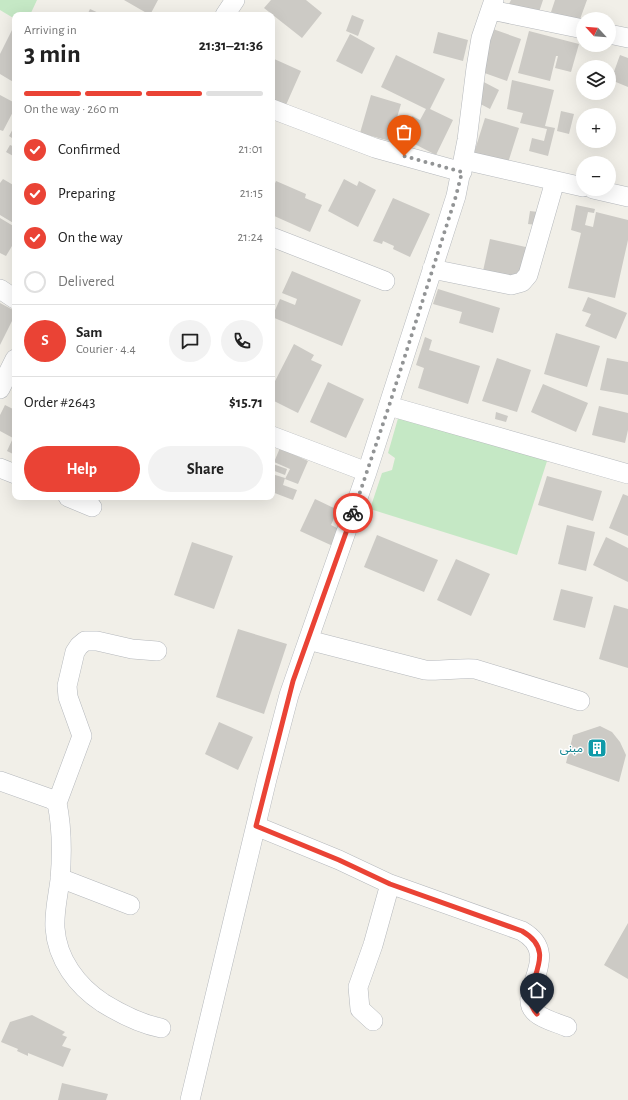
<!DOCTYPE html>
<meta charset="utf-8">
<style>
:root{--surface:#fff;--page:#f2f2f2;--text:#222;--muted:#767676;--line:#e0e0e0;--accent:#ea4335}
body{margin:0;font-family:"Alegreya Sans","Noto Sans Arabic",sans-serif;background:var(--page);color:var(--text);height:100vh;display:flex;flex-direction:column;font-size:15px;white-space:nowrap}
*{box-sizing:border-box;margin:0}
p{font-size:13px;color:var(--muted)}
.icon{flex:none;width:22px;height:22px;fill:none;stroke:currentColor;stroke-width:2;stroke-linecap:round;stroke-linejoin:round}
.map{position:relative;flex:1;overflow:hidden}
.side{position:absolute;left:12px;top:12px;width:263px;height:488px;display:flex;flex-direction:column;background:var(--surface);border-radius:8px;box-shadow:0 4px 16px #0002}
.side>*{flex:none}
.needle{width:26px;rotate:296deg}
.buttons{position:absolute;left:576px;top:12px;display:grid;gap:8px}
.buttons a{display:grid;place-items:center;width:40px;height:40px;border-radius:50%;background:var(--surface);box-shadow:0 4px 16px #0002;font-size:20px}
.pin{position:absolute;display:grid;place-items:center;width:34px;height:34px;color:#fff;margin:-41px -17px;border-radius:50% 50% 50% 0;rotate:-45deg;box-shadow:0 0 4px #0007}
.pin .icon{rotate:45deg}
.courier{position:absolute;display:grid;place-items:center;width:40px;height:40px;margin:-20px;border:3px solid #ea4335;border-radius:50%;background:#fff;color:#222;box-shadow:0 1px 5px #0007}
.head em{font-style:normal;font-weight:700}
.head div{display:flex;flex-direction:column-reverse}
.head{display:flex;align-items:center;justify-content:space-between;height:68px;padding:0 12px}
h1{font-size:26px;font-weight:700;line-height:30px}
.bar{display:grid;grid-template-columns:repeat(4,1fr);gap:6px 4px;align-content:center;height:48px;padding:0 12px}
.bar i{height:5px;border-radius:3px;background:var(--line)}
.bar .current{background:var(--accent)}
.bar p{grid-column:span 4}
.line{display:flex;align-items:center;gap:10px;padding:0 12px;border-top:1px solid var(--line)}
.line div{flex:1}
.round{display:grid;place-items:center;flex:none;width:42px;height:42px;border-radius:21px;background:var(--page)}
ol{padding:0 12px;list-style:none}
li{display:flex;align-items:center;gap:12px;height:44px}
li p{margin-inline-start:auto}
li .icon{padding:4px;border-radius:50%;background:var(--accent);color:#fff;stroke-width:4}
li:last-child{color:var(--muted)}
li i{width:22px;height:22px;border:2px solid var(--line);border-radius:50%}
.primary-button{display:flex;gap:8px;margin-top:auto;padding:8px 12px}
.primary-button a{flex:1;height:46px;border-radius:24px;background:var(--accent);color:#fff;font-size:16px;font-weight:700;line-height:46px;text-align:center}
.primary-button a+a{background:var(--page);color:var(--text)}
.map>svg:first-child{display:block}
</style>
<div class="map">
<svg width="628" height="1100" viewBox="0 0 628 1100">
<rect width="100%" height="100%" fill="#f1efe8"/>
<!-- green -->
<path fill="#c5e8c5" d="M0,0H37L30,15H15V19L0,10Z
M399,415L548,458L517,555L370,509L382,473L392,470L395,458L388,453Z"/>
<!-- building -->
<path fill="#cccac5" d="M124,0H158L150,15Z
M271,0H306L322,13L302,38L264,8Z
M511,0H543L538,15L509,4Z
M555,0H587L579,22L551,12Z
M90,9L103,15H87Z
M352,15L364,20L358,36L346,31Z
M490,28L521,39L507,81L476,70Z
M12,30L15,31V83L0,74V54Z
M529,31L579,44L571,72L555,68L558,56H556L550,81L518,73Z
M438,32L468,40L463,61L433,53Z
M350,34L375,48L362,74L336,61Z
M396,55L445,79L430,109L453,120L436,155L401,137L412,116L420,120L426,109L381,87Z
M620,55L628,58V87L611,80Z
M272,58L301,71L282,114L272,110Z
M478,79L499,90L490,109L469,98Z
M512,80L554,90L545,126L555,128L548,156L529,151L532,138L544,141L547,129L520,123L523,113L507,109Z
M0,95L15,103V108L3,131L0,130Z
M371,95L401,104L390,141L360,133Z
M561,111L574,114L569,134L557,131Z
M485,118L519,128L507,166L473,156Z
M15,125V140L9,136Z
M10,145L15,147V157L6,152Z
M3,179L15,186V224L0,215V183Z
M344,179L357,186L359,181L376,190L358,227L328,211Z
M276,181L306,194L305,198L322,205L310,232L272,215V190Z
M393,198L430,214L410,257L393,249L394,246L383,241L382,244L373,241Z
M576,205L595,209L594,213L588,212L585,225L593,227L596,212L628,220V240L615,298L568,288L581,233L571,230Z
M530,211L538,212L536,225L528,224Z
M0,218L15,227V241L6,256L0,253Z
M490,239L530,248L523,280L483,271Z
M292,271L361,300L342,346L272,317L280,299L295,305L297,299L282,293Z
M438,289L500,308L493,333L459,323L462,312L433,304Z
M588,297L627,313L616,339L585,326L591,314L582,311Z
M0,303L15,311V315L0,345Z
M556,333L600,346L587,387L544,374Z
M425,337L432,340L429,350L480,366L468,404L418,388L424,368L416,365Z
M294,344L314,355L311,360L322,365L298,413L272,400V387Z
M497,358L531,370L517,412L482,401Z
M607,358L628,362V395L600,390Z
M328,382L364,399L346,438L310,422Z
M543,384L588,403L576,432L531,412Z
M5,405L15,410V455L7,451L13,438L0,431V415Z
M599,406L628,413V430L625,443L592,435Z
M496,412L508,416L506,422L495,419Z
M280,448L308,461L298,484L285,479L290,469L274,462Z
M273,464L287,469L285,475L272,470Z
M272,474L285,478L283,485L297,490L293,500L272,492Z
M547,476L602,491L593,521L538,505Z
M623,494L628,496V536L609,528Z
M315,499L338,510L331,525L343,531L335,547L300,531Z
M567,525L595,532L586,571L558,564Z
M377,535L438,560L424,592L364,567Z
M606,537L628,548V582L593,565Z
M192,542L233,556L214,609L174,595Z
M456,559L490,574L471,616L437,600Z
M561,589L593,597L585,628L553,620Z
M614,605L628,609V668L599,659Z
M238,629L287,644L264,714L216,697Z
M219,722L253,737L238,770L205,754Z
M600,726L612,732L620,742L626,755L619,782L566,763L573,735Z
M628,923V979L604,965Z
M32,1015L65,1032L62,1035L67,1037L62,1046L71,1049L63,1067L28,1053V1056L17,1051L18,1049L1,1042L10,1022Z
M62,1083L108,1094L106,1100H58Z"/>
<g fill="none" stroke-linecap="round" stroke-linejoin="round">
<defs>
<path id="minor" d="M491,10L583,29
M225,15L235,0
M609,34L628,38
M272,109L375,148L462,172
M464,160L583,187
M593,189L628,197
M272,237L385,281
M432,269L511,285L522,282L528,275L555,181
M0,289L15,299
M0,389L15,359
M389,406L628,474
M272,436L367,472
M0,468L15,474
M68,497L92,507
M308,640L425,670C442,671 458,668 475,669L580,701
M0,781L51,799L57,803C62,827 62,856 60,880C58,896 54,912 55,928C57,959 77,986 103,1003C121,1014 141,1024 161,1028
M57,803L82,736L68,697L67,686L75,652L79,646L85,641H97L132,649L157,651
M256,826L339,860L390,884L373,945L358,987L360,1009L373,1021
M60,878L130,905
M390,884L522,931C565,956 513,994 536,1013C544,1020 558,1023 567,1027
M190,1100L267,779L289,695L367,472L456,196L467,140L476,68L481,38L494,0"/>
</defs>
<!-- minor casing -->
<use href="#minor" stroke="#b5b8bc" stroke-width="20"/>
<!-- minor -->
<use href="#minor" stroke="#fff" stroke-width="19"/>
</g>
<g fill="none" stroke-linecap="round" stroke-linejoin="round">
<!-- done -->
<path stroke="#929495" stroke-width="4" stroke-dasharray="0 7.2" d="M353,513L389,406L456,196L462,172L404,156"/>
<!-- route -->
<path stroke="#ea4335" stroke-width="5" d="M353,513L293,681L256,826L339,860L390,884L522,931C565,956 513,988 537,1014"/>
</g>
<!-- icons -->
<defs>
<symbol id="building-square" viewBox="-11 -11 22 22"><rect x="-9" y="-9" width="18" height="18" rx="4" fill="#0f9aa8" stroke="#fff"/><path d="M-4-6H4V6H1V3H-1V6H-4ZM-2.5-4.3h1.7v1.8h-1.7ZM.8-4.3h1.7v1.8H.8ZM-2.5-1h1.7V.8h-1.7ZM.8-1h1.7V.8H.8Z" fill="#fff"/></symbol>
</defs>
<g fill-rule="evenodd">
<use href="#building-square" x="586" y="737" width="22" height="22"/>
</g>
<g text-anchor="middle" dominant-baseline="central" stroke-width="3" stroke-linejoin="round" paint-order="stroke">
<!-- culture labels -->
<g font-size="12" fill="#0d838f" stroke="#fff" text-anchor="end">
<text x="583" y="748">مبنى</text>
</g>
</g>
</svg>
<div class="buttons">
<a><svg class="needle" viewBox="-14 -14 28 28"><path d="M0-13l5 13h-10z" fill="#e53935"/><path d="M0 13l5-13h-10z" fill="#767676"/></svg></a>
<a><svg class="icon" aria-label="layers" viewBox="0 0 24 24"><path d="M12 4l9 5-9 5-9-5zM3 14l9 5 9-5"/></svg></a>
<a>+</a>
<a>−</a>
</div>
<div class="pin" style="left:404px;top:156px;background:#ea580c"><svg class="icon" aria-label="bag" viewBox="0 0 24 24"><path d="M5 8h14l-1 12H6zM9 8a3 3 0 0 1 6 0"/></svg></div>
<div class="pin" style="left:537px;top:1014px;background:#1f2937"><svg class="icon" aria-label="home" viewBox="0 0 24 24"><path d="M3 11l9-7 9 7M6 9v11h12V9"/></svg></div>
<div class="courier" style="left:353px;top:513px"><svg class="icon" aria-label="bike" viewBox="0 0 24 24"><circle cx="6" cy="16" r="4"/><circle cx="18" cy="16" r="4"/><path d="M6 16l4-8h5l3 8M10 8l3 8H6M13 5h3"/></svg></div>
<section class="side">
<div class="head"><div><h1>3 min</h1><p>Arriving in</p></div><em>21:31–21:36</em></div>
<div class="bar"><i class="current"></i><i class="current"></i><i class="current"></i><i></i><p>On the way · 260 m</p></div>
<ol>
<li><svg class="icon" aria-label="check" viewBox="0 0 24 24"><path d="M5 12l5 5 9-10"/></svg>Confirmed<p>21:01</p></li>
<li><svg class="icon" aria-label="check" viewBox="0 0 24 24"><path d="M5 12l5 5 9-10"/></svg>Preparing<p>21:15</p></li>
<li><svg class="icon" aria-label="check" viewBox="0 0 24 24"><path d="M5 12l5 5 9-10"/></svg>On the way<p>21:24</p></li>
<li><i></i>Delivered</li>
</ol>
<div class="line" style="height:72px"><b class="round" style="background:var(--accent);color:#fff">S</b><div><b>Sam</b><p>Courier · 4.4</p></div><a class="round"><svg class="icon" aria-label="chat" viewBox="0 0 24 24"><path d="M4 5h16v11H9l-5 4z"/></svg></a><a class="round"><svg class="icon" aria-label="phone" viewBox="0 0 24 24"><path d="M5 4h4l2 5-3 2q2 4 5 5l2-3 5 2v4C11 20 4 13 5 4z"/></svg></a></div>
<div class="line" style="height:52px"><div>Order #2643</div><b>$15.71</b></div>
<div class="primary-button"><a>Help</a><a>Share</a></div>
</section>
</div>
